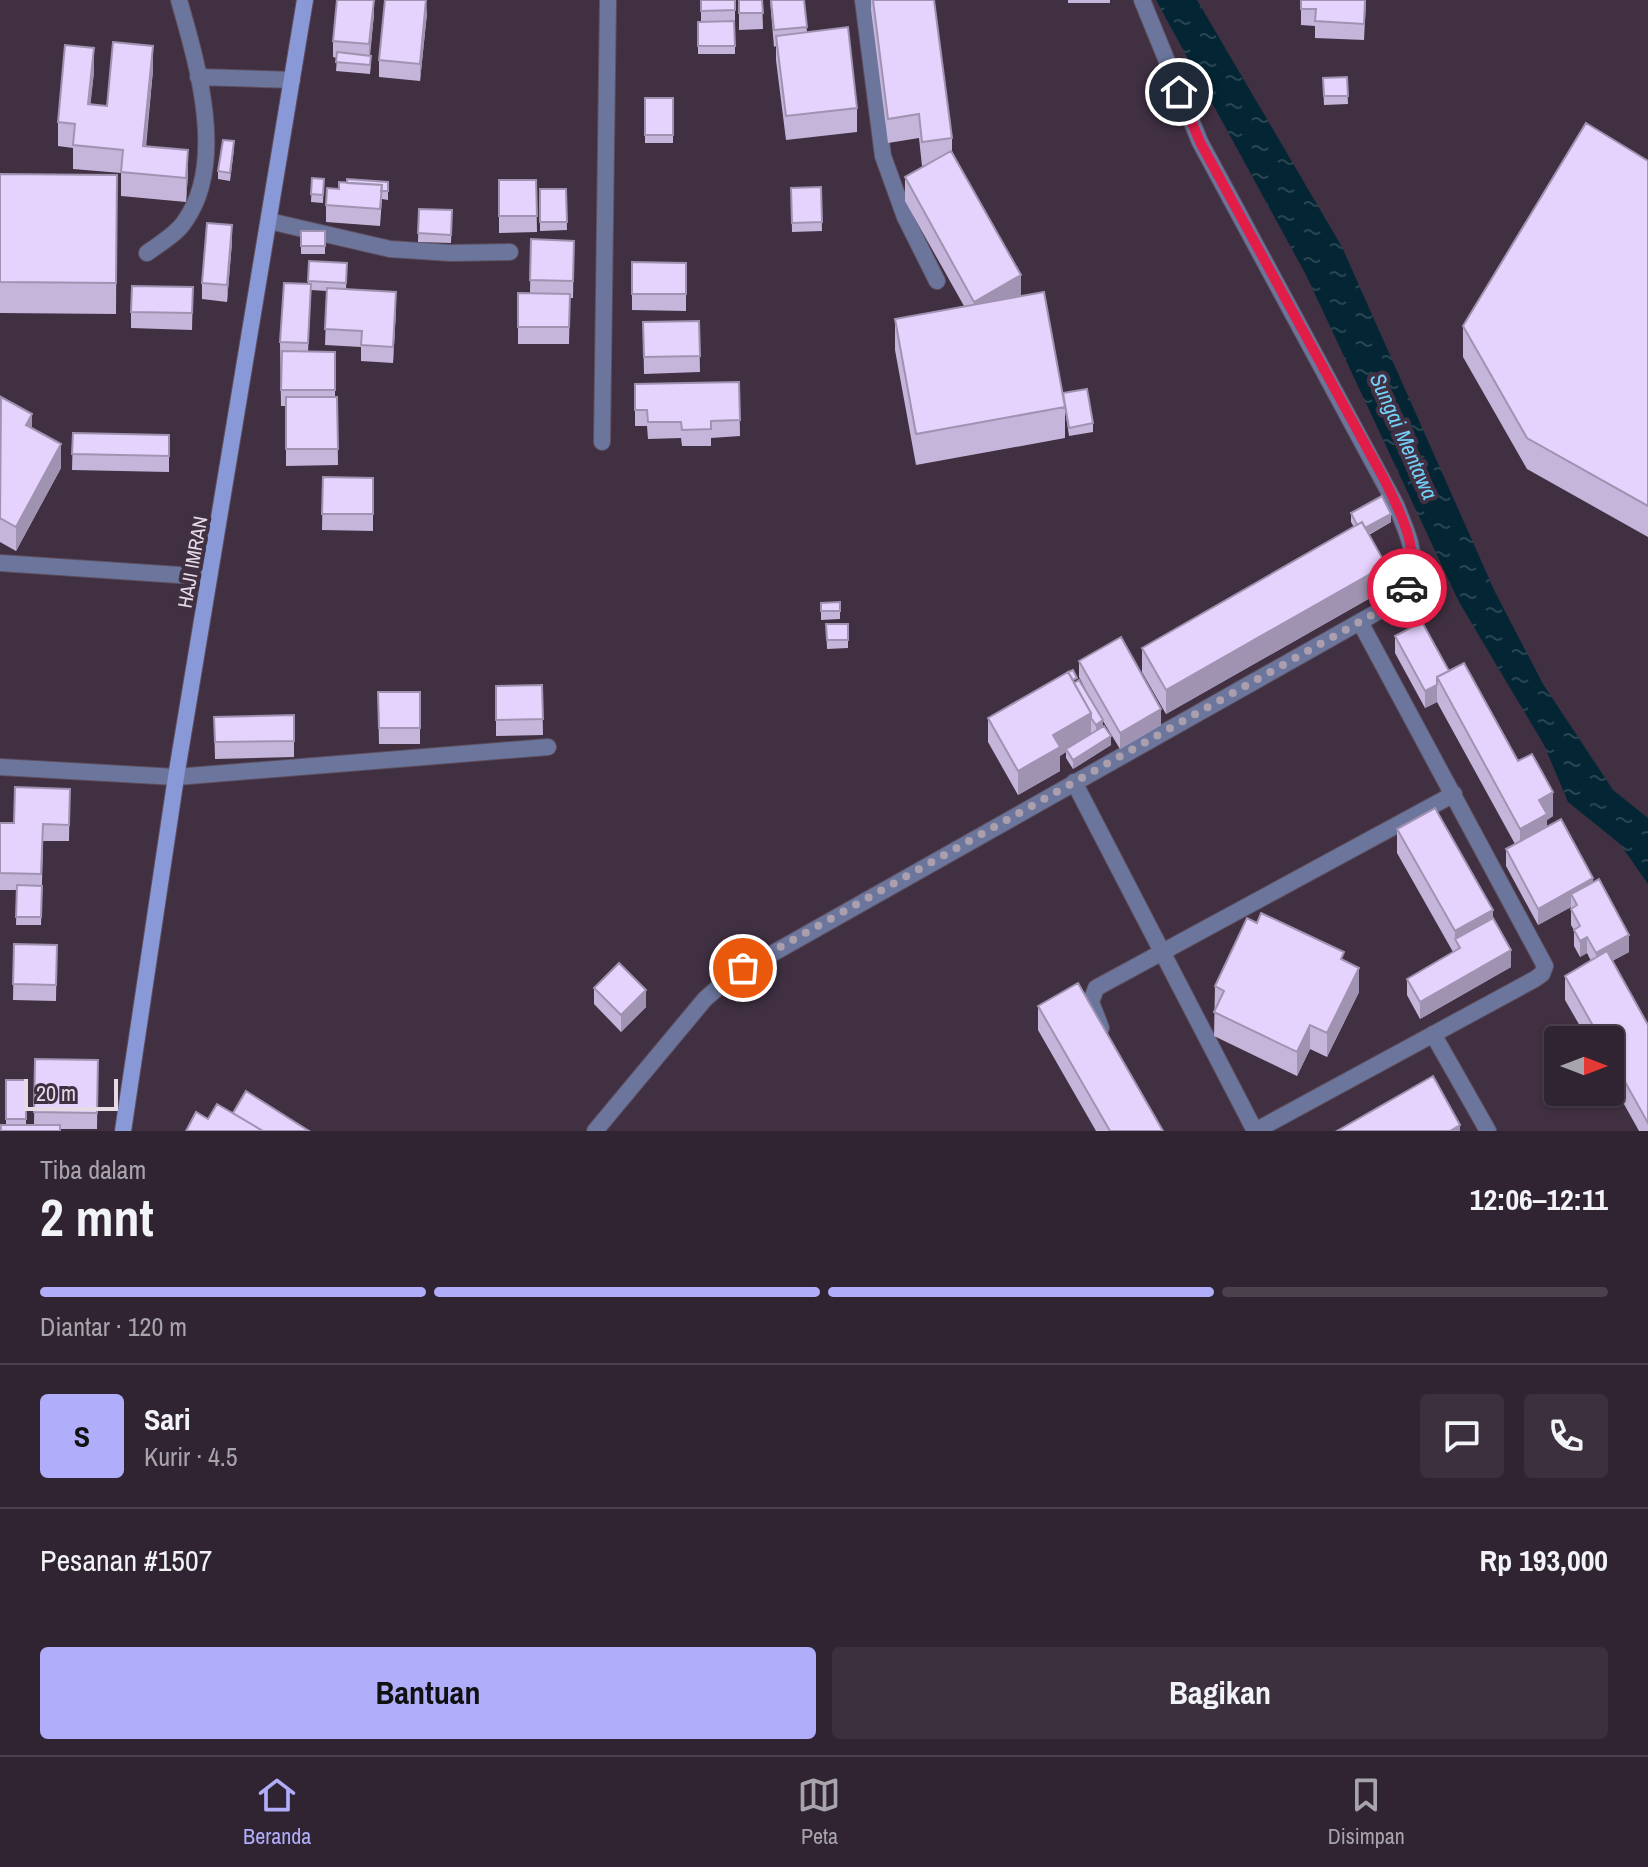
<!DOCTYPE html>
<html lang="id">
<meta charset="utf-8">
<style>
:root{--surface:#302432;--page:#3c303e;--text:#f1f3f6;--muted:#a8a4ac;--line:#4b414d;--accent:#b0adfa}
body{margin:0;font-family:"Archivo Narrow",sans-serif;background:var(--page);color:var(--text);height:100vh;display:flex;flex-direction:column;font-size:30px;white-space:nowrap}
*{box-sizing:border-box;margin:0}
p{font-size:26px;color:var(--muted)}
.icon{flex:none;width:44px;height:44px;fill:none;stroke:currentColor;stroke-width:2;stroke-linecap:round;stroke-linejoin:round}
.map{position:relative;height:1131px;overflow:hidden}
.sheet{display:flex;flex-direction:column;background:var(--surface);flex:1}
.sheet>*{flex:none}
.needle{width:52px;rotate:90deg}
.tools{position:absolute;left:1544px;top:1026px;display:grid;gap:16px}
.tools a{display:grid;place-items:center;width:80px;height:80px;border-radius:8px;background:var(--surface);box-shadow:0 2px 6px #0004,0 0 0 2px var(--line);font-size:40px}
.scale{position:absolute;left:24px;bottom:20px;width:94px;box-sizing:border-box;padding-left:8px;border:4px solid #e5dbe7;border-top:0;font-size:22px;line-height:28px;white-space:nowrap;color:#e5dbe7;-webkit-text-stroke:6px #403042;paint-order:stroke}
.pin{position:absolute;display:grid;place-items:center;width:68px;height:68px;color:#fff;margin:-34px;border:4px solid #fff;border-radius:50%;box-shadow:0 2px 8px #0007}
.courier{position:absolute;display:grid;place-items:center;width:80px;height:80px;margin:-40px;border:6px solid #e11d48;border-radius:50%;background:#fff;color:#222;box-shadow:0 2px 10px #0007}
.overview em{font-style:normal;font-weight:800}
.overview div{display:flex;flex-direction:column-reverse}
.overview{display:flex;align-items:center;justify-content:space-between;height:136px;padding:0 40px}
h1{font-size:52px;font-weight:800;line-height:60px}
.bar{display:grid;grid-template-columns:repeat(4,1fr);gap:12px 8px;align-content:center;height:96px;padding:0 40px}
.bar i{height:10px;border-radius:6px;background:var(--line)}
.bar .selected{background:var(--accent)}
.bar p{grid-column:span 4}
.line{display:flex;align-items:center;gap:20px;padding:0 40px;border-top:2px solid var(--line)}
.line div{flex:1}
.round{display:grid;place-items:center;flex:none;width:84px;height:84px;border-radius:8px;background:var(--page)}
.button{display:flex;gap:16px;margin-top:auto;padding:16px 40px}
.button a{flex:1;height:92px;border-radius:8px;background:var(--accent);color:#111;font-size:32px;font-weight:800;line-height:92px;text-align:center}
.button a+a{background:var(--page);color:var(--text)}
.menu{display:flex;justify-content:space-around;align-items:center;height:112px;border-top:2px solid var(--line);background:var(--surface);font-size:22px;color:var(--muted)}
.menu a{display:grid;justify-items:center;gap:4px}
.menu .selected{color:var(--accent)}
.map>svg:first-child{display:block}
</style>
<div class="map">
<svg width="1648" height="1131" viewBox="0 0 1648 1131">
<defs>
<pattern id="water-ripples" width="26" height="14" patternUnits="userSpaceOnUse" patternTransform="scale(2)"><rect width="26" height="14" fill="#042634"/><path d="M2 4q2-2 4 0t4 0M15 11q2-2 4 0t4 0" fill="none" stroke="#284551"/></pattern>
</defs>
<rect width="100%" height="100%" fill="#403042"/>
<!-- water -->
<path fill="url(#water-ripples)" d="M1156,0H1197L1342,247L1495,592L1543,684L1613,790L1648,818V884L1620,844L1568,802L1544,745L1459,602L1306,275Z"/>
<g fill="none" stroke-linecap="round" stroke-linejoin="round">
<defs>
<path id="lane" d="M863,0L883,156L905,217L937,281
M1074,782L1255,1131
M1101,1028L1091,1002L1096,988L1454,794
M1433,1034L1488,1131
M595,1131L705,999L729,978L1395,602C1425,568 1411,543 1396,505L1200,142L1142,0
M1255,1131L1535,979L1542,974L1545,966L1360,622"/>
<path id="street" d="M198,77L292,80
M269,221L390,249L451,253L510,252
M147,253C159,244 177,234 185,221C227,162 197,63 179,0
M602,442L608,0
M0,563L209,577
M0,767L176,777L548,747"/>
<path id="secondary" d="M123,1131L176,777L305,0"/>
</defs>
<!-- lane casing -->
<use href="#lane" stroke="#5e4f60" stroke-width="18"/>
<!-- street casing -->
<use href="#street" stroke="#5e4f60" stroke-width="18"/>
<!-- secondary casing -->
<use href="#secondary" stroke="#5e4f60" stroke-width="18"/>
<!-- lane -->
<use href="#lane" stroke="#6c769d" stroke-width="16"/>
<!-- street -->
<use href="#street" stroke="#6c769d" stroke-width="16"/>
<!-- secondary -->
<use href="#secondary" stroke="#8999d7" stroke-width="16"/>
</g>
<!-- wall -->
<path fill="#c5b5da" d="M701,0H735V54H698V22H701Z
M739,0H762L763,29L739,30Z
M770,0H804L807,32L857,108V132L786,140L776,60V46L774,47Z
M871,0H934L952,138V151L1021,296L1063,399L1093,423V432L1069,436L1065,410V438L916,465L895,350V319L964,306L905,201V177L925,165L922,166L919,138L888,143L871,10Z
M1068,0H1110V3H1068Z
M1301,0H1366L1364,40L1315,38V26L1301,25Z
M427,13L420,81L379,77V60Z
M374,14L370,56L371,64L370,74L336,71L337,58L333,57V41Z
M153,70L146,147L188,174L186,202L121,196V173L73,169V148L58,146V122L94,72L90,105L107,106Z
M1347,77L1348,104L1324,105L1323,78Z
M645,98H673V143H645Z
M234,149L230,181L218,179V171Z
M1648,161V537L1527,469L1463,357V326Z
M0,174L117,175L116,314L0,313Z
M312,178L324,179L323,203L311,202Z
M499,180H536L537,232L499,233Z
M388,182V200L382,199L380,226L326,222V205L339,189Z
M821,187L822,231L792,232L791,188Z
M540,189H566L567,230L540,231Z
M419,209L452,210L451,243L418,242Z
M301,231H325V254H301Z
M531,239L574,241L573,298H570L569,344H518V293H530Z
M232,242L227,302L202,299V283Z
M309,261L347,263L346,289L396,309L393,363L361,361V347L325,345L327,291L311,290L308,352H335V397H337L338,465L286,466V406H281L280,342L308,284Z
M632,262L686,263V311L632,310Z
M193,287L192,330L131,328V312Z
M699,321L700,372L644,374L643,322Z
M739,382L740,436L711,438V446H682L681,438L648,439L647,426H635V384Z
M0,399L32,428L61,468L16,551L0,542Z
M73,433L169,435V472L72,470Z
M323,477L373,478V531L322,530Z
M1351,513L1391,522L1369,535L1386,589L1166,714L1142,672V648L1354,527L1351,522Z
M840,602V619L821,620V603Z
M826,624H848V648L827,649Z
M1395,636L1449,671L1518,761L1553,816L1547,820V827L1593,882L1629,952L1612,961L1648,1025V1131H1639L1610,1079V1040H1588L1565,1000V976L1591,961L1587,953L1580,957L1574,946V930L1571,925V907L1538,925L1506,866V849L1515,844L1437,702L1425,708L1395,653Z
M1079,661L1161,725L1120,749L1103,721V726L1111,745L1073,769L1066,758V752L1060,756V771L1018,795L988,742V718L1077,681L1096,709L1079,677Z
M542,685L543,735L496,736V686Z
M378,692H420V744H379Z
M294,715V757L215,759L214,717Z
M70,789L69,841H43L41,925H16L17,890H0V823H14Z
M1397,829L1493,918L1511,967L1420,1019L1407,995V979L1453,952L1397,853Z
M14,944L57,945L56,1001L13,1000Z
M1344,961L1359,992L1327,1057L1310,1049L1297,1076L1214,1036L1215,986Z
M594,988L646,1007L621,1032L594,1004Z
M1038,1006L1163,1131H1096L1038,1030Z
M35,1059L98,1060L97,1129H60L6,1125V1080H26V1125H34Z"/>
<!-- shaded-wall -->
<path fill="#a093b1" d="M374,0V14L369,61V44Z
M426,0L427,13L420,81V64Z
M153,46V70L143,170V146Z
M94,48V72L88,128V104Z
M188,150V174L186,202V178Z
M232,225V242L227,302V285Z
M1021,275V300L974,326V302Z
M396,292V309L393,363V347Z
M32,414V438L26,425Z
M61,444V468L16,551V527Z
M1391,514V522L1360,539V531Z
M1386,565V589L1166,714V690Z
M1437,685V702L1425,708V691Z
M1161,709V725L1120,749V733Z
M1091,713V737L1066,749V752L1060,756V771L1018,795V771L1053,735Z
M1103,720V728L1096,734V725Z
M1111,736V745L1073,769V760Z
M1553,792V816L1547,820V838L1520,853V829L1539,800Z
M1593,878V895L1571,894V907L1538,925V909Z
M1493,910V934L1460,948L1455,939V931Z
M1629,935V952L1596,970V953Z
M1587,937V953L1580,957V941Z
M1511,950V967L1420,1019V1002Z
M1359,968V992L1327,1057V1033Z
M646,990V1007L621,1032V1015Z
M1310,1025V1049L1297,1076V1052Z
M1460,1125V1131H1450Z"/>
<!-- building -->
<path fill="#e5d2fd" stroke="#a093b1" stroke-width="2" d="M337,0H374L369,44L333,41Z
M385,0H426L420,64L379,60Z
M701,0H735V10L701,11Z
M739,0H762L763,13H739Z
M771,0H804L807,27L774,30Z
M873,0H934L952,138L922,142L919,114L888,119Z
M1301,0H1365L1364,24L1315,21L1316,9H1301Z
M734,21L735,46H698V22Z
M848,27L857,108L786,116L776,36Z
M113,42L153,46L143,146L188,150L186,178L121,172L123,150L73,145L75,124L58,122L65,45L94,48L88,104L107,106Z
M337,52L371,56L370,65L336,62Z
M1347,77L1348,96H1324L1323,78Z
M645,98H673V135H645Z
M1586,123L1648,161V506L1527,438L1463,326Z
M223,140L234,141L230,173L218,171Z
M951,151L1021,275L974,302L905,177Z
M0,174L117,175L116,283L0,282Z
M312,178L324,179L323,195L311,194Z
M347,179L388,182V191H381L382,185L347,183Z
M499,180H536L537,216H499Z
M339,182L382,185L380,209L326,205L327,188L339,189Z
M821,187L822,222L792,223L791,188Z
M540,189H566L567,222H540Z
M419,209L452,210L451,235L418,233Z
M207,223L232,225L227,285L202,283Z
M301,231H325V246H301Z
M531,239L574,241L573,281L530,280Z
M309,261L347,263L346,283L308,281Z
M632,262L686,263V294H632Z
M284,283L311,284L308,343L280,342Z
M132,286L193,287L192,313L131,312Z
M327,288L396,292L393,347L361,345L362,331L325,329Z
M1044,292L1065,407L916,434L895,319Z
M518,293L570,294L569,327H518Z
M699,321L700,356L644,357L643,322Z
M282,351L335,352V390H281Z
M739,382L740,420L711,421V429L682,430L681,422H648L647,410H635V384Z
M1087,389L1093,423L1069,428L1063,393Z
M1,397L32,414L26,425L61,444L16,527L0,518Z
M286,397H337L338,449H286Z
M73,433L169,435V456L72,454Z
M323,477L373,478V514H322Z
M1382,496L1391,514L1365,528L1362,522L1357,525L1351,513Z
M1362,522L1386,565L1166,690L1142,648Z
M840,602V611H821V603Z
M1422,622L1449,671L1437,677V685L1425,691L1395,636Z
M826,624H848V640H827Z
M1121,637L1161,709L1120,733L1079,661Z
M1464,663L1518,761L1532,754L1553,792L1539,800L1547,814L1520,829L1437,677Z
M1073,670L1077,678L1073,680L1068,672Z
M1068,672L1091,713L1053,735L1060,747L1018,771L988,718Z
M1079,680L1103,720L1096,725L1091,718V713L1074,683Z
M542,685L543,719L496,720V686Z
M378,692H420V728H379Z
M294,715V741L215,742L214,717Z
M1104,726L1111,736L1073,760L1066,749Z
M15,787L70,789L69,825L43,824L41,874L0,873V823H14Z
M1435,808L1493,910L1455,931L1397,829Z
M1561,819L1593,878L1538,909L1506,849Z
M1599,879L1629,935L1596,953L1587,937L1580,941L1574,930L1580,926L1571,909L1577,905L1571,894Z
M17,885L42,886L41,917H16Z
M1261,913L1344,952L1341,959L1359,968L1327,1033L1310,1025L1297,1052L1214,1012L1224,991L1215,986L1247,918L1257,923Z
M1493,918L1511,950L1420,1002L1407,979L1460,948L1455,939Z
M14,944L57,945L56,985L13,984Z
M1607,951L1648,1025V1123L1610,1055V1040H1601L1565,976Z
M619,963L646,990L621,1015L594,988Z
M1078,983L1163,1131H1110L1038,1006Z
M35,1059L98,1060L97,1113L34,1112Z
M1433,1076L1460,1125L1450,1131H1337Z
M6,1080H26V1119H6Z
M246,1091L309,1131H263L233,1113Z
M217,1104L263,1131H186L196,1112L208,1119Z
M1,1125H60V1131H1Z"/>
<g fill="none" stroke-linecap="round" stroke-linejoin="round">
<!-- done -->
<path stroke="#ab9fad" stroke-width="8" stroke-dasharray="0 14.4" d="M743,968L1395,602L1407,588"/>
<!-- route -->
<path stroke="#e11d48" stroke-width="10" d="M1179,92L1200,142L1384,479C1400,512 1422,551 1407,588"/>
</g>
<g text-anchor="middle" dominant-baseline="central" stroke-width="8" stroke-linejoin="round" paint-order="stroke">
<!-- street labels -->
<g font-size="20" fill="#e5dbe7" stroke="#403042">
<text transform="translate(192 562) rotate(-80)">HAJI IMRAN</text>
</g>
<!-- water labels -->
<g font-size="22" font-style="italic" fill="#72d0f9" stroke="#403042">
<text transform="translate(1404 436) rotate(66)">Sungai Mentawa</text>
</g>
</g>
</svg>
<div class="tools">
<a><svg class="needle" viewBox="-14 -14 28 28"><path d="M0-13l5 13h-10z" fill="#e53935"/><path d="M0 13l5-13h-10z" fill="#a8a4ac"/></svg></a>
</div>
<div class="scale">20 m</div>
<div class="pin" style="left:743px;top:968px;background:#ea580c"><svg class="icon" aria-label="bag" viewBox="0 0 24 24"><path d="M5 8h14l-1 12H6zM9 8a3 3 0 0 1 6 0"/></svg></div>
<div class="pin" style="left:1179px;top:92px;background:#1f2937"><svg class="icon" aria-label="home" viewBox="0 0 24 24"><path d="M3 11l9-7 9 7M6 9v11h12V9"/></svg></div>
<div class="courier" style="left:1407px;top:588px"><svg class="icon" aria-label="car" viewBox="0 0 24 24"><path d="M5 17H2v-5l4-1 3-4h7l3 4 3 1v5h-3M9 17h6M6 11h13"/><circle cx="7" cy="17" r="2"/><circle cx="17" cy="17" r="2"/></svg></div>
</div>
<section class="sheet">
<div class="overview"><div><h1>2 mnt</h1><p>Tiba dalam</p></div><em>12:06–12:11</em></div>
<div class="bar"><i class="selected"></i><i class="selected"></i><i class="selected"></i><i></i><p>Diantar · 120 m</p></div>
<div class="line" style="height:144px"><b class="round" style="background:var(--accent);color:#111">S</b><div><b>Sari</b><p>Kurir · 4.5</p></div><a class="round"><svg class="icon" aria-label="chat" viewBox="0 0 24 24"><path d="M4 5h16v11H9l-5 4z"/></svg></a><a class="round"><svg class="icon" aria-label="phone" viewBox="0 0 24 24"><path d="M5 4h4l2 5-3 2q2 4 5 5l2-3 5 2v4C11 20 4 13 5 4z"/></svg></a></div>
<div class="line" style="height:104px"><div>Pesanan #1507</div><b>Rp 193,000</b></div>
<div class="button"><a>Bantuan</a><a>Bagikan</a></div>
</section>
<nav class="menu">
<a class="selected"><svg class="icon" aria-label="home" viewBox="0 0 24 24"><path d="M3 11l9-7 9 7M6 9v11h12V9"/></svg>Beranda</a>
<a><svg class="icon" aria-label="map" viewBox="0 0 24 24"><path d="M3 6l6-2 6 2 6-2v14l-6 2-6-2-6 2zM9 4v14M15 6v14"/></svg>Peta</a>
<a><svg class="icon" aria-label="saved" viewBox="0 0 24 24"><path d="M7 4h10v16l-5-4-5 4z"/></svg>Disimpan</a>
</nav>
